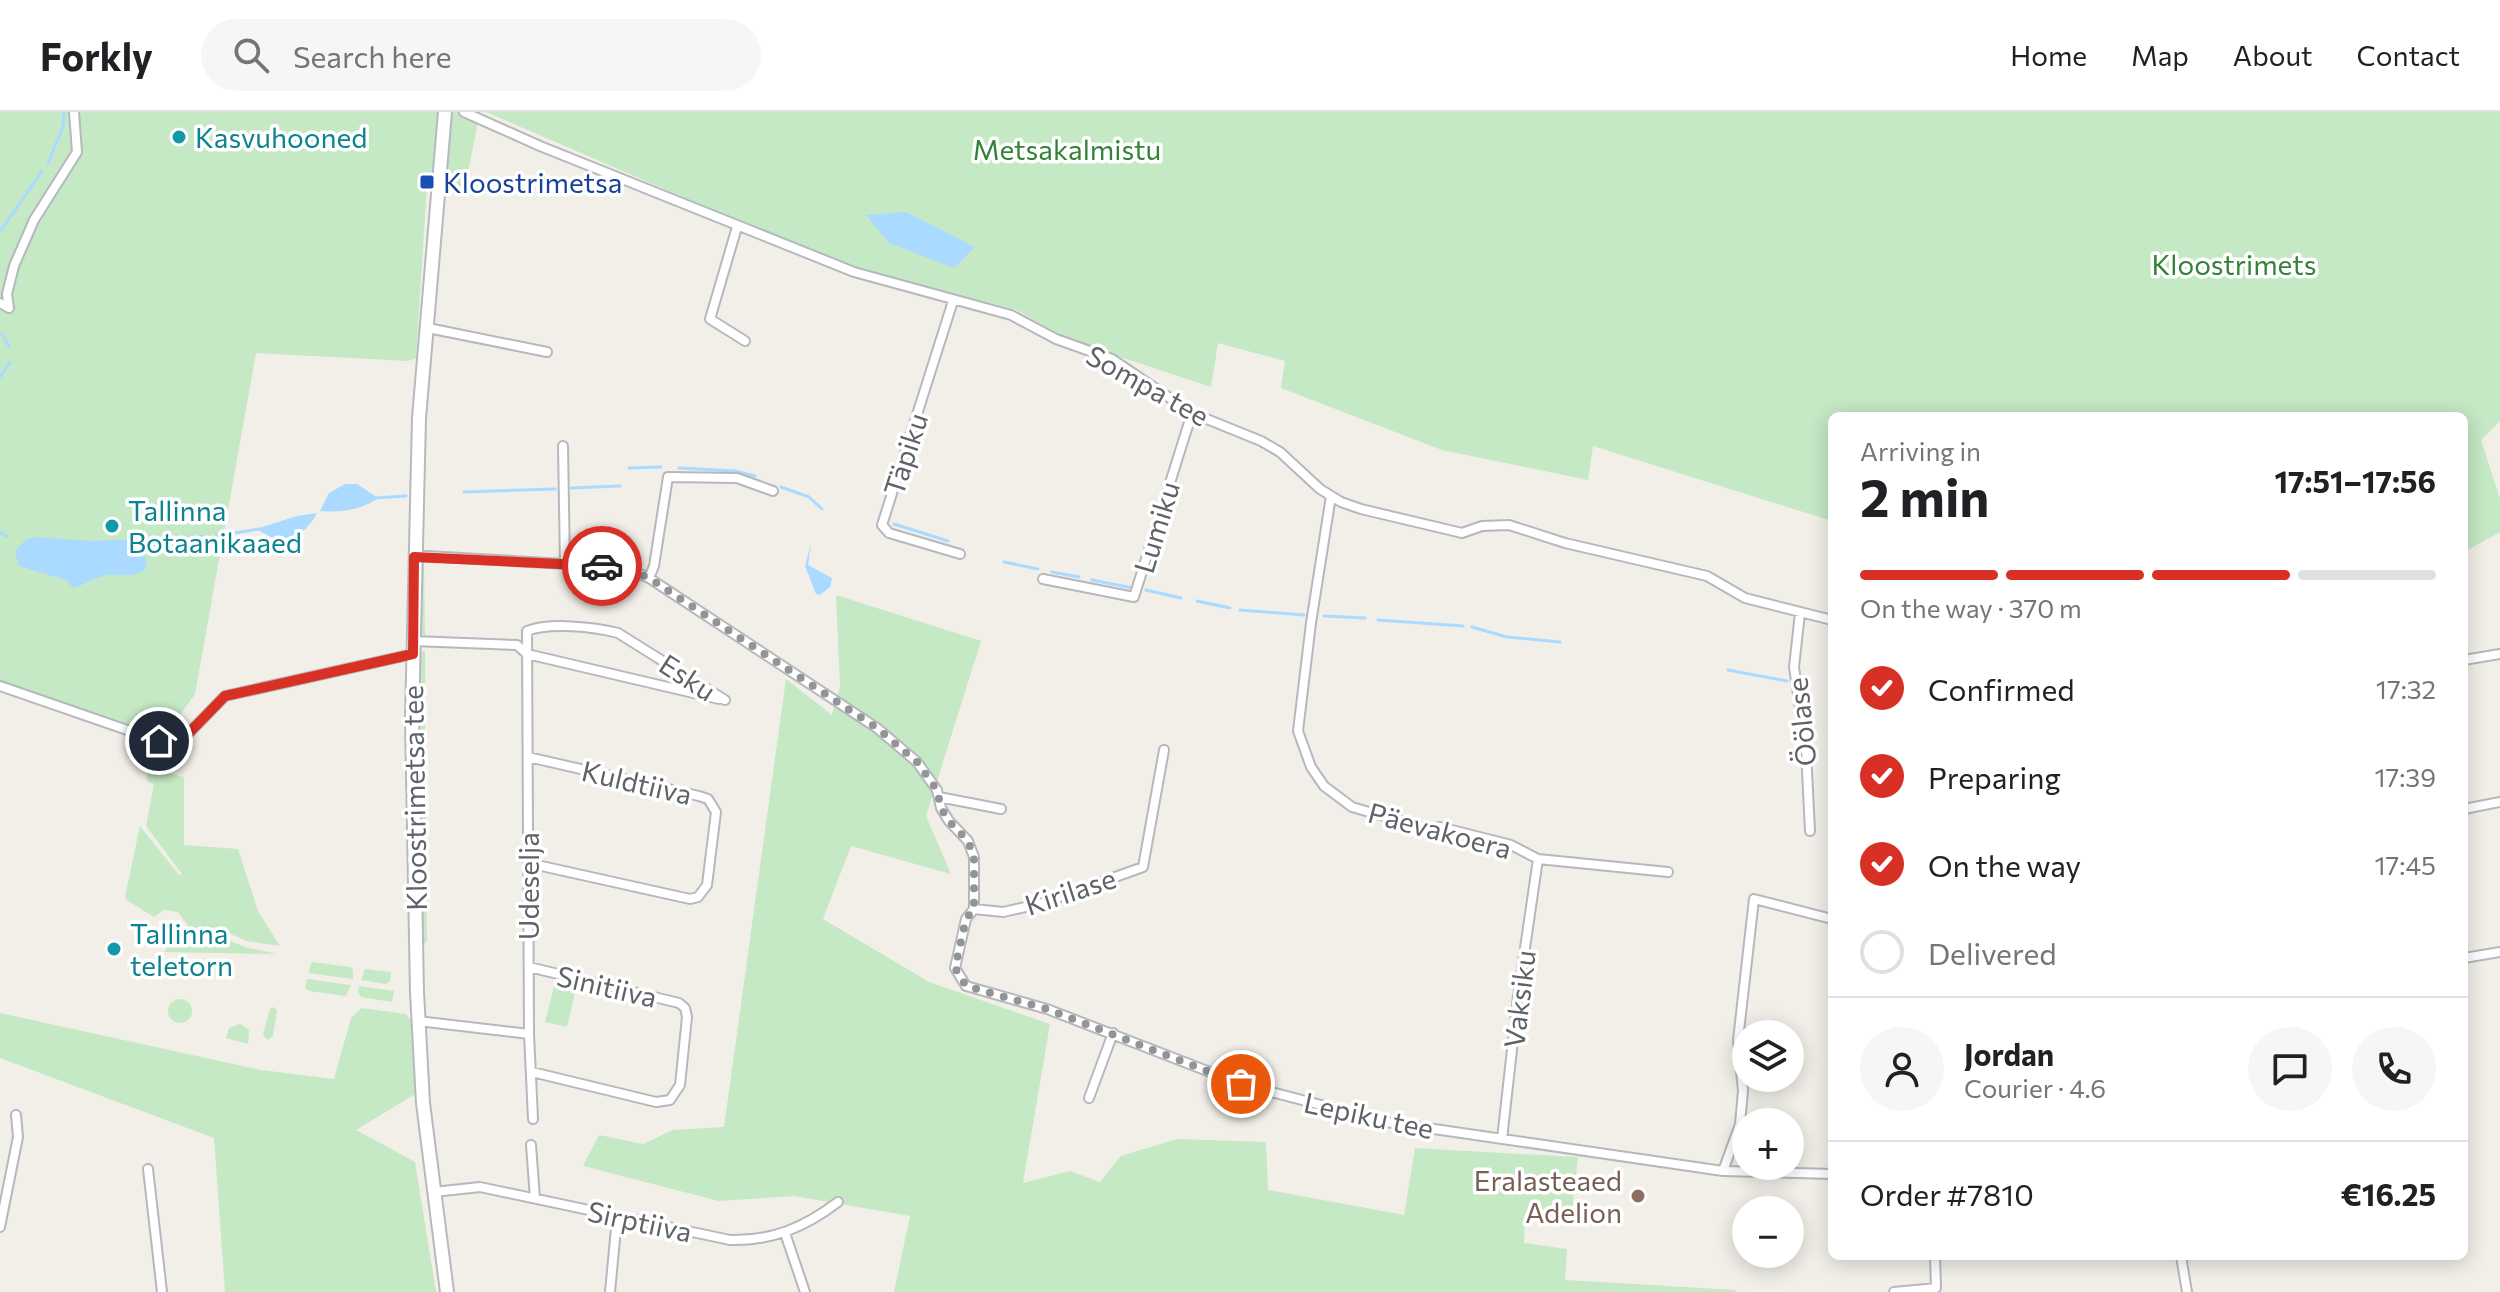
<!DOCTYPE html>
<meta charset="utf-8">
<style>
:root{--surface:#fff;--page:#f6f6f6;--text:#202124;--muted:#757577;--line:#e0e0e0;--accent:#d93025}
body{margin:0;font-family:Commissioner,sans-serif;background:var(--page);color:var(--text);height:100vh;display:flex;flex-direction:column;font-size:30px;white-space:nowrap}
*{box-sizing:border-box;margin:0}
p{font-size:26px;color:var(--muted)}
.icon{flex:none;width:44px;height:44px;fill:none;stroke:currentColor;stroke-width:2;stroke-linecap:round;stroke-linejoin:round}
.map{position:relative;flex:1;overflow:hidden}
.details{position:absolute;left:1828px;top:300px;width:640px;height:848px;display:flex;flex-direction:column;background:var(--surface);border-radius:12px;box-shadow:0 4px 20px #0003}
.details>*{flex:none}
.tools{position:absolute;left:1732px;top:908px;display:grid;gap:16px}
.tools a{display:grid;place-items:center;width:72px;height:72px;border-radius:50%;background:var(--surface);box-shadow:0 4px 20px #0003;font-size:40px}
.pin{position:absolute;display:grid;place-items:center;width:68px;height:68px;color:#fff;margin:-34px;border:4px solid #fff;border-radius:50%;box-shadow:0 2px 8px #0007}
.courier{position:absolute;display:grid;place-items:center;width:80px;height:80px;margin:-40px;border:6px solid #d93025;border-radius:50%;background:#fff;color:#222;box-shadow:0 2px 10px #0007}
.summary em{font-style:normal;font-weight:700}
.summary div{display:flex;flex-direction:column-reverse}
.summary{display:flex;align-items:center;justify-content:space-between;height:136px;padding:0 32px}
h1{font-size:52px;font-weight:700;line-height:60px}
.bar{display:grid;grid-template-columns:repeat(4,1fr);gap:12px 8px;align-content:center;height:96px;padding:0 32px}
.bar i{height:10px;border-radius:6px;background:var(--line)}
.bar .on{background:var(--accent)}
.bar p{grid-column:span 4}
.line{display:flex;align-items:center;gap:20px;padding:0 32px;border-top:2px solid var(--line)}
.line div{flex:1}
.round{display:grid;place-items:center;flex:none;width:84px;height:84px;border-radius:42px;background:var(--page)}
ol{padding:0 32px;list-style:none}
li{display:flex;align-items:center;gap:24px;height:88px}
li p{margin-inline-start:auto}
li .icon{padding:8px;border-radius:50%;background:var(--accent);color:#fff;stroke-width:4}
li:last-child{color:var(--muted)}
li i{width:44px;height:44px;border:4px solid var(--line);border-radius:50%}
header{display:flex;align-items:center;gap:48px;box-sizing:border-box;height:112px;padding:0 40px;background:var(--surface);border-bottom:2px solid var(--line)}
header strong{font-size:38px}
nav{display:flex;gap:44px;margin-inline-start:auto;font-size:28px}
.search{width:560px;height:72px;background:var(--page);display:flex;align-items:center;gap:20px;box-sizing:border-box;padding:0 28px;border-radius:44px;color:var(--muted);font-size:30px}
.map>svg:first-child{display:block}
</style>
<header>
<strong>Forkly</strong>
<div class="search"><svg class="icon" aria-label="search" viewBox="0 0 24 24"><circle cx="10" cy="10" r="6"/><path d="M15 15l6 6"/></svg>Search here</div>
<nav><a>Home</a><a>Map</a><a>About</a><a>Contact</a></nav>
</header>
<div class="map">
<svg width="2500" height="1180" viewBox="0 0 2500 1180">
<rect width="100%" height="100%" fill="#f1efe8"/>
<!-- green -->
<path fill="#c5e8c5" d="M0,0H480L464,80L449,74L427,73L416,246L408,249L256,241L195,582L165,624L0,569Z
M486,0H2500V309L2481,328L2500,387V420L2464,440V304H1832V409L1593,334L1588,368L1442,338L1281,276L1285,249L1218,231L1211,275L1069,228L1017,198L879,163L806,138Z
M424,448L425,524L418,518L420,452Z
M836,483L981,529L926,704L951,762L851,734L823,807L929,870L1050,912L1023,1071L1070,1059L1100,1070L1121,1044L1177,1027L1266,1030L1268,1078L1404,1103L1415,1036L1578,1045L1571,1107L1525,1101L1524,1131L1567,1137L1565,1168L1736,1178L1735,1180H894L910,1104L794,1084L719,1089L583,1054L599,1023L643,1032L673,1018L724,1015L786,567L832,603L840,575Z
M423,539H425V655L423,656L417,618L418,549Z
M148,656L184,665V733L238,737L258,799L280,834L247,829L217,816L192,819L178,800L164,798L154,805L128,789L125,785L140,714L179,763L182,762L146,714L154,672L147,669Z
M421,702L426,703L427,829L424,833L422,832Z
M211,821L245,835L277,842L164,840L168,835Z
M312,850L350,855L353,858V867L308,861Z
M365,857L391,860L390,869L386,872L361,868Z
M307,867L351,873L346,884L309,879L305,876Z
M556,867L577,872L567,915L545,910Z
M359,874L394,879L392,890L361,885L358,880Z
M168 899a12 12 0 1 1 24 0a12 12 0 1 1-24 0Z
M274,895L277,899L273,924L268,928L263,923L270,897Z
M361,896L406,902L413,911L415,982L356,1018L415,1050L436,1180H225L214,1026L0,946V901L261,958L334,967L351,906Z
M240,912L249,918L248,932L226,926L229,916Z"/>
<!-- water -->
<path fill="#aadaff" d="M906,100L975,135L954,156L889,131L866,103Z
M345,372H357L378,386C362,398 339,401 320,399L329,381Z
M317,401C311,413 295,431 281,429C273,428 263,420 256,417L297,404Z
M34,425L91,429L140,427L147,454C137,469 119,460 103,464C92,466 83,474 73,476L66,468L19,454L15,440L25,428Z
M811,432L808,453L832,466L830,475L820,483L816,482L805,454Z"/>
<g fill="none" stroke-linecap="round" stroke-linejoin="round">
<!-- stream -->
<path stroke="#aadaff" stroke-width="3" d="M48,51L63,15L64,0
M0,120L42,59
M2,222L9,234
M0,265L10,250
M629,356L661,355
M679,356L735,359L755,364
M781,375L809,385L822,397
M571,376L620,374
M464,380L555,377
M374,386L406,384
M894,412L948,429
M0,421L7,424
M216,424L259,417
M140,428L205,424
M1004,450L1038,457
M1052,460L1079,465
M1092,468L1133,476
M1146,478L1181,486
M1197,489L1230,496
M1240,498L1304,503
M1324,504L1365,506
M1378,508L1463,514
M1472,515L1507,525L1560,530
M1728,558L1787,569"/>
<defs>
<path id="street" d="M464,0L540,34L854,160L1011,203L1056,227L1112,247L1192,301L1261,329L1280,340L1320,377L1341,390L1361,397L1462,421L1482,414L1509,413L1565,431L1707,464L1745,486L1832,508
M737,115L710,207L745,229
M953,189L882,413L889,421L960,442
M0,191L9,196L7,182L14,154L34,108L77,40L74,0
M428,216L547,240
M563,334L565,453
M1331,384L1311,511L1298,619L1311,655L1324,674L1352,695L1428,717L1440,715L1511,733L1538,747L1668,760
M414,445L426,444L602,454L633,459L649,466L877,616L917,650L937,678L941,696L949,709L968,729L974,745V797L966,807L955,856L966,874L1047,897L1241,972L1386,1010L1723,1059L1832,1062
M649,466L654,454L668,365L737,366L773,379
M1043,467L1134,485L1192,301
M1800,501L1794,555L1806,638L1810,719
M413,529L517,533L527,542L719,587
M2464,548L2500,542
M0,574L159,629H174L186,624L225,584L413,542
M528,645L699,684L708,687L716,700L707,773L698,785L690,787L528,751
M939,685L1001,697
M2464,697L2500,690
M974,797L1003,800L1043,791L1143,755L1164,638
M2464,846L2500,840
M529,855L679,891L685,896L687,905L680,973L670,988L656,990L532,960
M418,909L529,922
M1089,986L1113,921
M533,1007L529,922L527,519C550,510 594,515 618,521L725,588
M1502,1027L1518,884L1538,747
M531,1033L535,1086
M148,1057L162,1180
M1723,1059L1740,1012L1743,979L1738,928L1754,787L1832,807
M434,1080L480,1075L730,1128C773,1129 805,1115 838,1090
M0,1115L18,1025L16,1003
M785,1121L805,1180
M2181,1144L2187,1180
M610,1180L617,1106
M1894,1180L1936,1176L1935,1144"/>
<path id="secondary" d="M445,0L419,306L412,606L417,880L423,991L447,1180"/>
</defs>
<!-- street casing -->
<use href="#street" stroke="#b5b8bc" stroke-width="12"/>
<!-- secondary casing -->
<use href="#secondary" stroke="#b6babf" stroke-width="16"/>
<!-- street -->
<use href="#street" stroke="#fff" stroke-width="8"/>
<!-- secondary -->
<use href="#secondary" stroke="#fff" stroke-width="12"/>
</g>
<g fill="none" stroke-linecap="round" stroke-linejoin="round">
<!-- done -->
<path stroke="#929495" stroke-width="8" stroke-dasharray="0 14.4" d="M602,454L633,459L649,466L877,616L917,650L937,678L941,696L949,709L968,729L974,745V797L966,807L955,856L966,874L1047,897L1241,972"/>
<!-- route -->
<path stroke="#d93025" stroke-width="10" d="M159,629H174L186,624L225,584L413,542L414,445L602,454"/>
</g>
<!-- markers -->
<g fill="#0f9aa8" stroke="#fff" stroke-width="3">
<circle cx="179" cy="25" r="8"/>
<circle cx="112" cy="414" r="8"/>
<circle cx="114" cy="837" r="8"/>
</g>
<rect fill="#1a4fb4" stroke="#fff" stroke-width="3" x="419" y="62" width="16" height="16" rx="4"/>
<circle fill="#8d6e63" stroke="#fff" stroke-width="3" cx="1638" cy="1084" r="8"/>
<g text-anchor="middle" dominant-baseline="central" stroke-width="7" stroke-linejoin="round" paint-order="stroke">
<!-- culture labels -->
<g font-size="28" fill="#0d838f" stroke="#fff" text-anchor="start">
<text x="195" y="25">Kasvuhooned</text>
<text x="128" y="398">Tallinna<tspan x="128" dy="32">Botaanikaaed</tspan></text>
<text x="130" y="821">Tallinna<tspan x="130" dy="32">teletorn</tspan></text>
</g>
<!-- park labels -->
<g font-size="28" fill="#348238" stroke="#fff">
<text x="1067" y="37">Metsakalmistu</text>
<text x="2234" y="152">Kloostrimets</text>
</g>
<!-- transit labels -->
<g font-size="28" fill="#164399" stroke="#fff" text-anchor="start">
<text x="443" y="70">Kloostrimetsa</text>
</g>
<!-- street labels -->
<g font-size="28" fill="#5f6368" stroke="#fff">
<text transform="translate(1148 273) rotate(29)">Sompa tee</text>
<text transform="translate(905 342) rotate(-72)">Täpiku</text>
<text transform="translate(1156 415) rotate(-73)">Lumiku</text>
<text transform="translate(688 565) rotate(33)">Esku</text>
<text transform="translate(1801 610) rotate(-96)">Öölase</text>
<text transform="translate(637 670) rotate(13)">Kuldtiiva</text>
<text transform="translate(414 686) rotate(-91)">Kloostrimetsa tee</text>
<text transform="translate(1440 718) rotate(15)">Päevakoera</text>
<text transform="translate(528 774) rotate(-90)">Udeselja</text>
<text transform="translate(1070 779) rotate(-18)">Kirilase</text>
<text transform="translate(607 874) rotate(13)">Sinitiiva</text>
<text transform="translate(1519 887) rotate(-83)">Vaksiku</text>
<text transform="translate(1369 1003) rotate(12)">Lepiku tee</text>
<text transform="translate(640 1109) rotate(12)">Sirptiiva</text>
</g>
<!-- education labels -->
<g font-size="28" fill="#785e54" stroke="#fff" text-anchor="end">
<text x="1622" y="1068">Eralasteaed<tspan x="1622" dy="32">Adelion</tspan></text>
</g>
</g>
</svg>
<div class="tools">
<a><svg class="icon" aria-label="layers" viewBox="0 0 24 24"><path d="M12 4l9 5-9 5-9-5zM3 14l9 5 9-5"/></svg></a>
<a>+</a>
<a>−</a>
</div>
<div class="pin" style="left:1241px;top:972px;background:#ea580c"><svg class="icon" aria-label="bag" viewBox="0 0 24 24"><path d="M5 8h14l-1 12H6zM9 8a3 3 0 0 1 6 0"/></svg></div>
<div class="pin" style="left:159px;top:629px;background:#1f2937"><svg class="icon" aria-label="home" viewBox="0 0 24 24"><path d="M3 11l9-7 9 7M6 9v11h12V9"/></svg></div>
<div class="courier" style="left:602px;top:454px"><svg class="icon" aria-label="car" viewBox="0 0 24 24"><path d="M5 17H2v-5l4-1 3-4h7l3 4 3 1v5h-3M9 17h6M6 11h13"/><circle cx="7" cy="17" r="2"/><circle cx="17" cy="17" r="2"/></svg></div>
<section class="details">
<div class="summary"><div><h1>2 min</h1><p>Arriving in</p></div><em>17:51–17:56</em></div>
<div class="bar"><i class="on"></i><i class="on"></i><i class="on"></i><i></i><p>On the way · 370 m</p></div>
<ol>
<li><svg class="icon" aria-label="check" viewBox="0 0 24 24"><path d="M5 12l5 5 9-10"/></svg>Confirmed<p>17:32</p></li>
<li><svg class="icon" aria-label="check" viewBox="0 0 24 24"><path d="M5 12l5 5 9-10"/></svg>Preparing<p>17:39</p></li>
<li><svg class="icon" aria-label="check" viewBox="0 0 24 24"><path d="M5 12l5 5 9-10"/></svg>On the way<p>17:45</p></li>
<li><i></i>Delivered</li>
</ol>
<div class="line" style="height:144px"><a class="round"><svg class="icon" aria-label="person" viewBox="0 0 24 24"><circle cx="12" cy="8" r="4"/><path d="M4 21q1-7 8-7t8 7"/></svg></a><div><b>Jordan</b><p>Courier · 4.6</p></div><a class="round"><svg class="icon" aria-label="chat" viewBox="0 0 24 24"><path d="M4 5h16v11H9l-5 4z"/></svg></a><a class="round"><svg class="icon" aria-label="phone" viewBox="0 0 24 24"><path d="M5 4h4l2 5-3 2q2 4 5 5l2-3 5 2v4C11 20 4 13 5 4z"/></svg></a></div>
<div class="line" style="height:104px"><div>Order #7810</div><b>€16.25</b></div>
</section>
</div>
